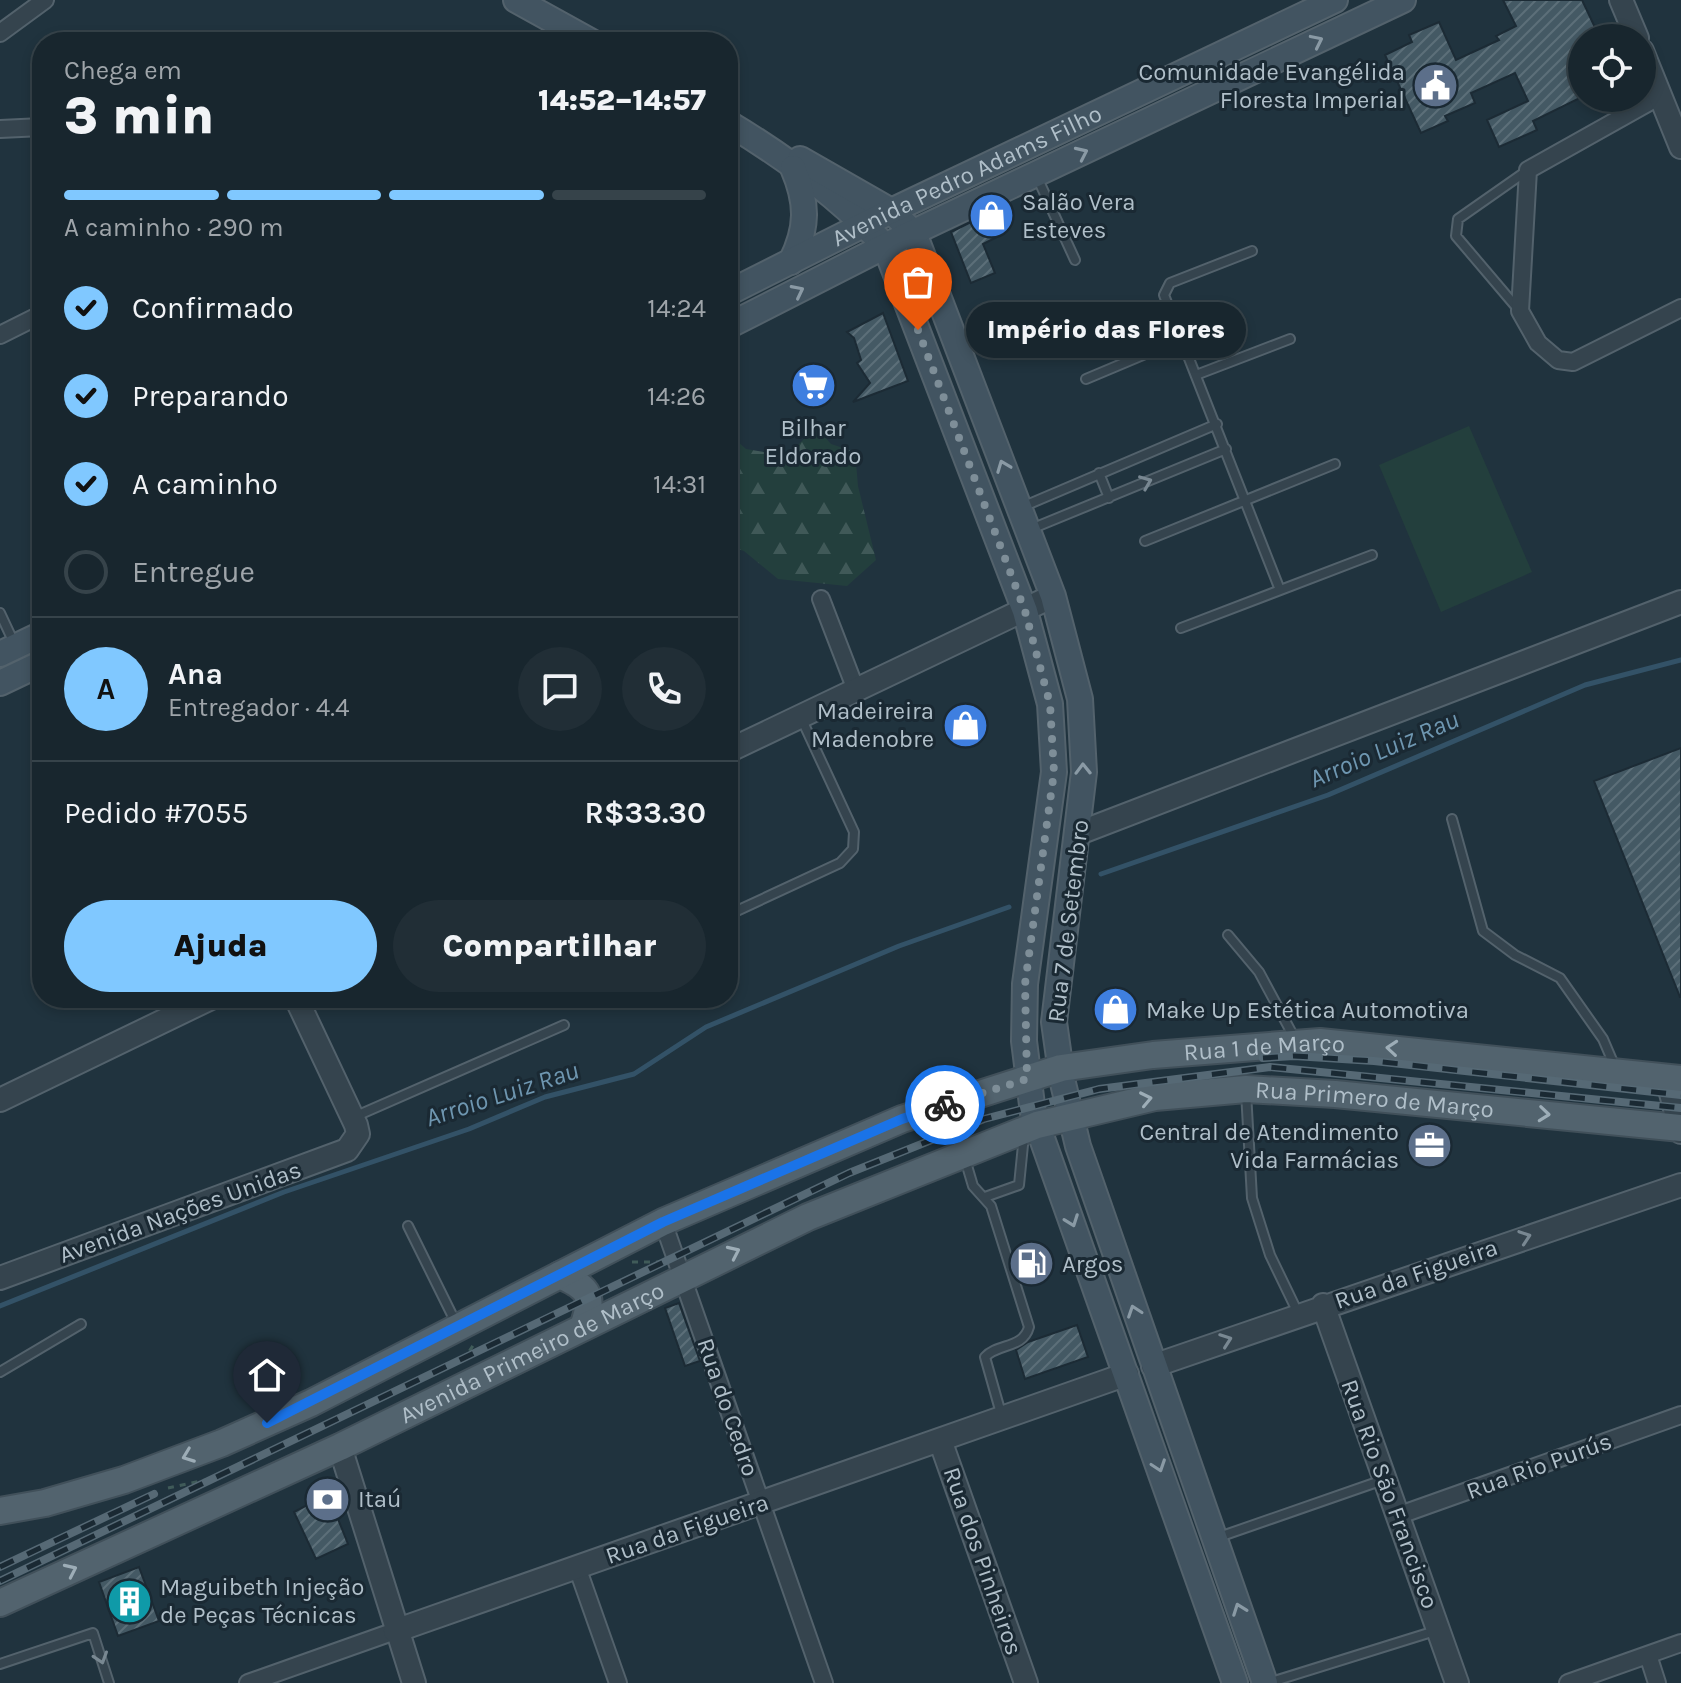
<!DOCTYPE html>
<html lang="pt">
<meta charset="utf-8">
<style>
:root{--surface:#18262e;--page:#212e36;--text:#f1f3f6;--muted:#9fa5aa;--line:#36434a;--accent:#80c8ff}
body{margin:0;font-family:Karla,sans-serif;background:var(--page);color:var(--text);height:100vh;display:flex;flex-direction:column;font-size:30px;white-space:nowrap}
*{box-sizing:border-box;margin:0}
p{font-size:26px;color:var(--muted)}
.icon{flex:none;width:44px;height:44px;fill:none;stroke:currentColor;stroke-width:2;stroke-linecap:round;stroke-linejoin:round}
.map{position:relative;flex:1;overflow:hidden}
.details{position:absolute;left:32px;top:32px;width:706px;height:976px;display:flex;flex-direction:column;background:var(--surface);border-radius:32px;box-shadow:0 4px 12px #0003,0 0 0 2px var(--line)}
.details>*{flex:none}
.tools{position:absolute;left:1568px;top:24px;display:grid;gap:16px}
.tools a{display:grid;place-items:center;width:88px;height:88px;border-radius:50%;background:var(--surface);box-shadow:0 4px 12px #0003,0 0 0 2px var(--line);font-size:40px}
.pin{position:absolute;display:grid;place-items:center;width:68px;height:68px;color:#fff;margin:-82px -34px;border-radius:50% 50% 50% 0;rotate:-45deg;box-shadow:0 0 8px #0007}
.pin .icon{rotate:45deg}
.courier{position:absolute;display:grid;place-items:center;width:80px;height:80px;margin:-40px;border:6px solid #1a73e8;border-radius:50%;background:#fff;color:#222;box-shadow:0 2px 10px #0007}
.bubble{position:absolute;height:56px;border-radius:28px;background:var(--surface);box-shadow:0 4px 12px #0003,0 0 0 2px var(--line);font-size:26px;font-weight:800;line-height:56px;text-align:center}
.head em{font-style:normal;font-weight:800}
.head div{display:flex;flex-direction:column-reverse}
.head{display:flex;align-items:center;justify-content:space-between;height:136px;padding:0 32px}
h1{font-size:52px;font-weight:800;line-height:60px}
.bar{display:grid;grid-template-columns:repeat(4,1fr);gap:12px 8px;align-content:center;height:96px;padding:0 32px}
.bar i{height:10px;border-radius:6px;background:var(--line)}
.bar .active{background:var(--accent)}
.bar p{grid-column:span 4}
.line{display:flex;align-items:center;gap:20px;padding:0 32px;border-top:2px solid var(--line)}
.line div{flex:1}
.round{display:grid;place-items:center;flex:none;width:84px;height:84px;border-radius:42px;background:var(--page)}
ol{padding:0 32px;list-style:none}
li{display:flex;align-items:center;gap:24px;height:88px}
li p{margin-inline-start:auto}
li .icon{padding:8px;border-radius:50%;background:var(--accent);color:#111;stroke-width:4}
li:last-child{color:var(--muted)}
li i{width:44px;height:44px;border:4px solid var(--line);border-radius:50%}
.cta{display:flex;gap:16px;margin-top:auto;padding:16px 32px}
.cta a{flex:1;height:92px;border-radius:48px;background:var(--accent);color:#111;font-size:32px;font-weight:800;line-height:92px;text-align:center}
.cta a+a{background:var(--page);color:var(--text)}
.map>svg:first-child{display:block}
</style>
<div class="map">
<svg width="1681" height="1683" viewBox="0 0 1681 1683">
<defs>
<pattern id="forest-firs" width="22" height="20" patternUnits="userSpaceOnUse" patternTransform="scale(2)"><rect width="22" height="20" fill="#233f3d"/><path d="M5 1l3.5 6h-7zM16 11l3.5 6h-7z" fill="#405958"/></pattern>
<pattern id="building-hatch" width="6" height="6" patternUnits="userSpaceOnUse" patternTransform="scale(2)"><rect width="6" height="6" fill="#445964"/><path d="M-1 1l2-2M0 6l6-6M5 7l2-2" fill="none" stroke="#5c6f79"/></pattern>
</defs>
<rect width="100%" height="100%" fill="#20333e"/>
<!-- forest -->
<path fill="url(#forest-firs)" d="M816,427L831,444L855,452L858,486L876,560L847,586L778,579L744,551L728,546V433L746,449L787,456Z"/>
<!-- pitch -->
<path fill="#233f3d" d="M1469,426L1532,572L1441,612L1379,465Z"/>
<g fill="none" stroke-linecap="round" stroke-linejoin="round">
<!-- stream -->
<path stroke="#335267" stroke-width="5" d="M1101,874L1328,795L1585,685L1681,660
M0,1306L284,1192L469,1129L545,1097L634,1074L706,1027L899,946L1009,907"/>
</g>
<!-- building -->
<path fill="url(#building-hatch)" stroke="#1c2b35" stroke-width="2" d="M1503,0H1582L1600,38H1582V97L1533,121L1537,130L1499,147L1487,120L1528,101L1515,73L1471,93L1475,103L1445,116L1448,121L1421,133L1385,55L1412,42L1409,35L1439,22L1456,60L1499,40L1496,36L1516,26Z
M995,210L1003,234L983,244L995,273L971,283L951,232Z
M883,313L908,381L853,402L870,383L857,363L861,360L854,338L847,332Z
M1681,748V997H1680L1594,781Z
M679,1303L700,1361L685,1366L665,1308Z
M1077,1325L1088,1357L1025,1379L1016,1350L1028,1342Z
M328,1494L348,1544L316,1559L294,1512Z
M139,1567L159,1621L118,1636L99,1582Z"/>
<g fill="none" stroke-linecap="round" stroke-linejoin="round">
<defs>
<path id="service" d="M1037,177L1075,260
M1252,251L1170,283L1164,295L1280,590
M1518,309L1456,236L1458,219L1528,170
M1196,375L1290,339
M1086,379L1181,339
M1099,473L1109,498
M1022,507L1217,424
M1031,529L1226,449
M1145,541L1335,464
M0,613L15,645
M1181,628L1372,555
M1452,819L1483,931L1515,955L1560,978L1603,1039L1615,1067
M728,915L840,863L853,849L854,832L802,720
M1228,935L1259,972L1295,1039
M1246,1092L1252,1198L1270,1255L1298,1313
M354,1117L564,1025
M965,1159L973,1186L991,1206L1029,1327C1023,1349 998,1343 985,1357L1002,1417
M985,1197L1019,1185L1024,1135
M408,1226L457,1325
M0,1372L81,1324
M1219,1537L1383,1480
M0,1664L93,1633L109,1683
M1268,1683L1435,1631"/>
<path id="minor" d="M0,33L45,0
M1660,96L1528,170L1520,311L1538,343L1558,360L1573,362L1681,308
M0,129L42,127
M0,335L42,314
M821,599L856,690
M663,1222L824,1683
M1397,1516L1681,1415
M577,1567L618,1683
M1648,1655L1657,1683
M248,1683L395,1631
M1568,1683L1681,1643"/>
<path id="tertiary" d="M1621,0L1637,38
M1642,51L1681,147
M728,751L1053,596
M1079,833L1681,602
M1667,1078L1681,1132
M0,1100L211,998
M0,1278L347,1150L358,1134L356,1125L296,998
M1323,1305L1457,1683
M1153,1366L1681,1185
M940,1440L1026,1683
M340,1447L414,1683
M395,1631L1127,1374"/>
<g id="secondary">
<path d="M516,0L592,42"/>
<path d="M728,123C785,157 840,198 885,246L1025,611L1050,704L1054,772L1025,984L1024,1041L1033,1113L1235,1683"/>
<path d="M800,159L891,211L914,233L1053,596L1080,699L1084,772L1054,1022L1062,1079L1078,1146L1265,1683"/>
<path d="M791,262C808,228 808,203 793,168"/>
<path id="s1" d="M728,293L885,214L1335,0"/>
<path d="M728,326L897,240L1403,0"/>
<path d="M0,654L42,634"/>
<path d="M0,683L42,663"/>
</g>
<g id="primary">
<path d="M560,1275C590,1289 594,1295 583,1327"/>
<path id="s2" d="M0,1511L45,1503L124,1480L222,1443L311,1403L663,1222L902,1119L1061,1068L1153,1055L1320,1042L1681,1079"/>
<path id="s3" d="M0,1603L340,1447L808,1217L1037,1125L1155,1097L1246,1089L1335,1094L1681,1128"/>
</g>
</defs>
<!-- service casing -->
<use href="#service" stroke="#53626c" stroke-width="12"/>
<!-- minor casing -->
<use href="#minor" stroke="#53626c" stroke-width="20"/>
<!-- tertiary casing -->
<use href="#tertiary" stroke="#53626c" stroke-width="26"/>
<!-- secondary casing -->
<use href="#secondary" stroke="#53626c" stroke-width="28"/>
<!-- primary casing -->
<use href="#primary" stroke="#41505a" stroke-width="30"/>
<!-- path -->
<path stroke="#405b59" stroke-width="3" stroke-dasharray="6 6" stroke-linecap="butt" d="M632,1262H660
M463,1361L474,1344
M168,1488L219,1477"/>
<!-- service -->
<use href="#service" stroke="#35444e" stroke-width="8"/>
<!-- minor -->
<use href="#minor" stroke="#35444e" stroke-width="16"/>
<!-- tertiary -->
<use href="#tertiary" stroke="#35444e" stroke-width="22"/>
<!-- secondary -->
<use href="#secondary" stroke="#425461" stroke-width="24"/>
<!-- primary -->
<use href="#primary" stroke="#52636e" stroke-width="26"/>
<defs>
<path id="rail" d="M1263,1058L1294,1056L1374,1061L1681,1095
M0,1567L154,1494
M0,1581L849,1173L984,1119L1099,1089L1270,1067L1681,1108"/>
</defs>
<!-- rail casing -->
<use href="#rail" stroke="#566975" stroke-width="8"/>
<!-- rail -->
<use href="#rail" stroke="#1a2933" stroke-width="5" stroke-dasharray="15" stroke-linecap="butt"/>
</g>
<!-- one-way arrows -->
<defs><path id="oneway-chevron" d="M-2-3.5L2.5 0L-2 3.5" fill="none" stroke-width="1.6" stroke-linecap="round" stroke-linejoin="round" transform="scale(2)"/></defs>
<g stroke="#8a9aa5">
<use href="#oneway-chevron" transform="translate(1317 41) rotate(-26)"/>
<use href="#oneway-chevron" transform="translate(1082 153) rotate(-25)"/>
<use href="#oneway-chevron" transform="translate(798 291) rotate(-27)"/>
<use href="#oneway-chevron" transform="translate(1003 466) rotate(-111)"/>
<use href="#oneway-chevron" transform="translate(1083 769) rotate(-91)"/>
<use href="#oneway-chevron" transform="translate(1072 1221) rotate(70)"/>
<use href="#oneway-chevron" transform="translate(1134 1311) rotate(-109)"/>
<use href="#oneway-chevron" transform="translate(1159 1466) rotate(71)"/>
<use href="#oneway-chevron" transform="translate(1239 1609) rotate(-110)"/>
</g>
<g stroke="#798892">
<use href="#oneway-chevron" transform="translate(1146 482) rotate(-22)"/>
<use href="#oneway-chevron" transform="translate(1525 1237) rotate(-19)"/>
<use href="#oneway-chevron" transform="translate(1226 1340) rotate(-20)"/>
<use href="#oneway-chevron" transform="translate(101 1658) rotate(72)"/>
</g>
<g stroke="#9dadb7">
<use href="#oneway-chevron" transform="translate(1392 1048) rotate(-175)"/>
<use href="#oneway-chevron" transform="translate(1146 1099) rotate(-12)"/>
<use href="#oneway-chevron" transform="translate(1544 1114) rotate(6)"/>
<use href="#oneway-chevron" transform="translate(734 1252) rotate(-25)"/>
<use href="#oneway-chevron" transform="translate(188 1456) rotate(159)"/>
<use href="#oneway-chevron" transform="translate(71 1570) rotate(-25)"/>
</g>
<g fill="none" stroke-linecap="round" stroke-linejoin="round">
<!-- done -->
<path stroke="#7e8e98" stroke-width="8" stroke-dasharray="0 14.4" d="M918,330L1025,611L1050,704L1054,772L1025,984L1027,1079L945,1105"/>
<!-- route -->
<path stroke="#1a73e8" stroke-width="10" d="M267,1423L663,1222L902,1119L945,1105"/>
</g>
<!-- icons -->
<defs>
<symbol id="civic-disc" viewBox="-11 -11 22 22"><circle r="9.5" fill="#5c6f8a" stroke="#1a2933"/><path d="M-.6-6.5H3V-4.5H.6V-3L4-1V1h2V6H-6V1h2V-1L-.6-3ZM-1.2 2.5V6h2.4V2.5Z" fill="#fff"/></symbol>
<symbol id="shop-disc" viewBox="-11 -11 22 22"><circle r="9.5" fill="#3f7fe0" stroke="#1a2933"/><path d="M-5-2.5h2.3a2.7 3.5 0 0 1 5.4 0H5L5.5 6h-11ZM-1.5-2.5h3a1.5 2.3 0 0 0-3 0Z" fill="#fff"/></symbol>
<symbol id="supermarket-disc" viewBox="-11 -11 22 22"><circle r="9.5" fill="#3f7fe0" stroke="#1a2933"/><path d="M-6-5.5h2.5l.6 2H6L4.5 2H-2.5L-4.4-4H-6ZM-1.5 3.2a1.3 1.3 0 1 0 .1 0ZM3 3.2a1.3 1.3 0 1 0 .1 0Z" fill="#fff"/></symbol>
<symbol id="office-disc" viewBox="-11 -11 22 22"><circle r="9.5" fill="#5c6f8a" stroke="#1a2933"/><path d="M-6-3h4V-5.5h4V-3h4V5H-6ZM-1-4.5V-3h2v-1.5ZM-6 0V1H6V0Z" fill="#fff"/></symbol>
<symbol id="fuel-disc" viewBox="-11 -11 22 22"><circle r="9.5" fill="#5c6f8a" stroke="#1a2933"/><path d="M-5.5-6h7V0h2V4h1.3V-2.5L3-4.5l.8-.8L6-3V5H2.5V1h-1V6h-7ZM-4.2-4.7v3.2H.2V-4.7Z" fill="#fff"/></symbol>
<symbol id="bank-disc" viewBox="-11 -11 22 22"><circle r="9.5" fill="#5c6f8a" stroke="#1a2933"/><path d="M-6-4H6V4H-6ZM0-2.3a2.3 2.3 0 1 0 0 4.6a2.3 2.3 0 1 0 0-4.6Z" fill="#fff"/></symbol>
<symbol id="building-disc" viewBox="-11 -11 22 22"><circle r="9.5" fill="#0f9aa8" stroke="#1a2933"/><path d="M-4-6H4V6H1V3H-1V6H-4ZM-2.5-4.3h1.7v1.8h-1.7ZM.8-4.3h1.7v1.8H.8ZM-2.5-1h1.7V.8h-1.7ZM.8-1h1.7V.8H.8Z" fill="#fff"/></symbol>
</defs>
<g fill-rule="evenodd">
<use href="#civic-disc" x="1410" y="60" width="51" height="51"/>
<use href="#shop-disc" x="966" y="190" width="51" height="51"/>
<use href="#supermarket-disc" x="788" y="360" width="51" height="51"/>
<use href="#shop-disc" x="940" y="700" width="51" height="51"/>
<use href="#shop-disc" x="1090" y="984" width="51" height="51"/>
<use href="#office-disc" x="1404" y="1120" width="51" height="51"/>
<use href="#fuel-disc" x="1006" y="1238" width="51" height="51"/>
<use href="#bank-disc" x="302" y="1474" width="51" height="51"/>
<use href="#building-disc" x="104" y="1576" width="51" height="51"/>
</g>
<g text-anchor="middle" dominant-baseline="central" stroke-width="6" stroke-linejoin="round" paint-order="stroke">
<!-- poi labels -->
<g font-size="24" fill="#b0bfc9" stroke="#1a2933" text-anchor="start">
<text x="1405" y="72" text-anchor="end">Comunidade Evangélida<tspan x="1405" dy="28">Floresta Imperial</tspan></text>
<text x="1022" y="202">Salão Vera<tspan x="1022" dy="28">Esteves</tspan></text>
<text x="813" y="428" text-anchor="middle">Bilhar<tspan x="813" dy="28">Eldorado</tspan></text>
<text x="934" y="711" text-anchor="end">Madeireira<tspan x="934" dy="28">Madenobre</tspan></text>
<text x="1146" y="1010">Make Up Estética Automotiva</text>
<text x="1399" y="1132" text-anchor="end">Central de Atendimento<tspan x="1399" dy="28">Vida Farmácias</tspan></text>
<text x="1062" y="1264">Argos</text>
<text x="358" y="1499">Itaú</text>
<text x="160" y="1587">Maguibeth Injeção<tspan x="160" dy="28">de Peças Técnicas</tspan></text>
</g>
<!-- street labels -->
<g font-size="24" fill="#b0bfc9" stroke="#1a2933">
<text stroke="none"><textPath href="#s1" startOffset="266">Avenida Pedro Adams Filho</textPath></text>
<text transform="translate(1068 921) rotate(-83)">Rua 7 de Setembro</text>
<text stroke="none"><textPath href="#s2" startOffset="1358">Rua 1 de Março</textPath></text>
<text stroke="none"><textPath href="#s3" startOffset="1484">Rua Primero de Março</textPath></text>
<text transform="translate(180 1212) rotate(-20)">Avenida Nações Unidas</text>
<text transform="translate(1416 1274) rotate(-19)">Rua da Figueira</text>
<text stroke="none"><textPath href="#s3" startOffset="588">Avenida Primeiro de Março</textPath></text>
<text transform="translate(728 1407) rotate(71)">Rua do Cedro</text>
<text transform="translate(1539 1466) rotate(-20)">Rua Rio Purús</text>
<text transform="translate(1390 1494) rotate(70)">Rua Rio São Francisco</text>
<text transform="translate(687 1529) rotate(-19)">Rua da Figueira</text>
<text transform="translate(983 1561) rotate(71)">Rua dos Pinheiros</text>
</g>
<!-- water labels -->
<g font-size="26" font-style="italic" fill="#6e96b0" stroke="#1a2933">
<text transform="translate(1384 749) rotate(-23)">Arroio Luiz Rau</text>
<text transform="translate(502 1094) rotate(-18)">Arroio Luiz Rau</text>
</g>
</g>
</svg>
<div class="tools">
<a><svg class="icon" aria-label="locate" viewBox="0 0 24 24"><circle cx="12" cy="12" r="6"/><path d="M12 2v4M12 18v4M2 12h4M18 12h4"/></svg></a>
</div>
<div class="pin" style="left:918px;top:330px;background:#ea580c"><svg class="icon" aria-label="bag" viewBox="0 0 24 24"><path d="M5 8h14l-1 12H6zM9 8a3 3 0 0 1 6 0"/></svg></div>
<div class="pin" style="left:267px;top:1423px;background:#1f2937"><svg class="icon" aria-label="home" viewBox="0 0 24 24"><path d="M3 11l9-7 9 7M6 9v11h12V9"/></svg></div>
<div class="courier" style="left:945px;top:1105px"><svg class="icon" aria-label="bike" viewBox="0 0 24 24"><circle cx="6" cy="16" r="4"/><circle cx="18" cy="16" r="4"/><path d="M6 16l4-8h5l3 8M10 8l3 8H6M13 5h3"/></svg></div>
<div class="bubble" style="left:966px;top:302px;width:280px">Império das Flores</div>
<section class="details">
<div class="head"><div><h1>3 min</h1><p>Chega em</p></div><em>14:52–14:57</em></div>
<div class="bar"><i class="active"></i><i class="active"></i><i class="active"></i><i></i><p>A caminho · 290 m</p></div>
<ol>
<li><svg class="icon" aria-label="check" viewBox="0 0 24 24"><path d="M5 12l5 5 9-10"/></svg>Confirmado<p>14:24</p></li>
<li><svg class="icon" aria-label="check" viewBox="0 0 24 24"><path d="M5 12l5 5 9-10"/></svg>Preparando<p>14:26</p></li>
<li><svg class="icon" aria-label="check" viewBox="0 0 24 24"><path d="M5 12l5 5 9-10"/></svg>A caminho<p>14:31</p></li>
<li><i></i>Entregue</li>
</ol>
<div class="line" style="height:144px"><b class="round" style="background:var(--accent);color:#111">A</b><div><b>Ana</b><p>Entregador · 4.4</p></div><a class="round"><svg class="icon" aria-label="chat" viewBox="0 0 24 24"><path d="M4 5h16v11H9l-5 4z"/></svg></a><a class="round"><svg class="icon" aria-label="phone" viewBox="0 0 24 24"><path d="M5 4h4l2 5-3 2q2 4 5 5l2-3 5 2v4C11 20 4 13 5 4z"/></svg></a></div>
<div class="line" style="height:104px"><div>Pedido #7055</div><b>R$33.30</b></div>
<div class="cta"><a>Ajuda</a><a>Compartilhar</a></div>
</section>
</div>
